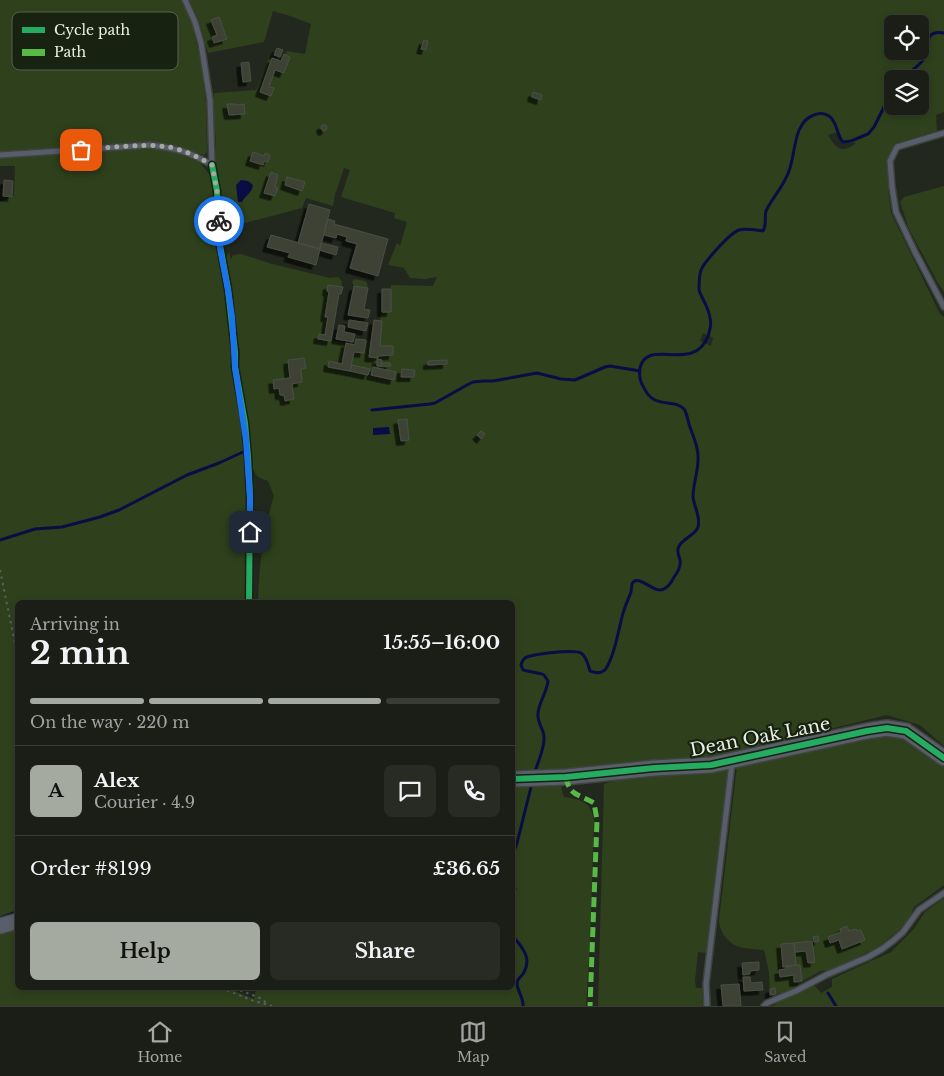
<!DOCTYPE html>
<meta charset="utf-8">
<style>
:root{--surface:#1a1e16;--page:#272b23;--text:#f1f3f6;--muted:#9fa2a1;--line:#383c35;--accent:#a4aa9f}
body{margin:0;font-family:"Libre Baskerville",serif;background:var(--page);color:var(--text);height:100vh;display:flex;flex-direction:column;font-size:19px;white-space:nowrap}
*{box-sizing:border-box;margin:0}
p{font-size:16px;color:var(--muted)}
.icon{flex:none;width:28px;height:28px;fill:none;stroke:currentColor;stroke-width:2;stroke-linecap:round;stroke-linejoin:round}
.map{position:relative;flex:1;overflow:hidden}
.details{position:absolute;left:15px;top:600px;width:500px;height:390px;display:flex;flex-direction:column;background:var(--surface);border-radius:8px;box-shadow:0 2px 8px #0003,0 0 0 1px var(--line)}
.details>*{flex:none}
.fabs{position:absolute;left:884px;top:15px;display:grid;gap:10px}
.fabs a{display:grid;place-items:center;width:45px;height:45px;border-radius:8px;background:var(--surface);box-shadow:0 2px 8px #0003,0 0 0 1px var(--line);font-size:25px}
.pin{position:absolute;display:grid;place-items:center;width:42px;height:42px;color:#fff;margin:-21px;border-radius:10px;box-shadow:0 2px 8px #0006}
.courier{position:absolute;display:grid;place-items:center;width:50px;height:50px;margin:-25px;border:4px solid #1a73e8;border-radius:50%;background:#fff;color:#222;box-shadow:0 1px 6px #0007}
.overview em{font-style:normal;font-weight:800}
.overview div{display:flex;flex-direction:column-reverse}
.overview{display:flex;align-items:center;justify-content:space-between;height:85px;padding:0 15px}
h1{font-size:32px;font-weight:800;line-height:38px}
.bar{display:grid;grid-template-columns:repeat(4,1fr);gap:8px 5px;align-content:center;height:60px;padding:0 15px}
.bar i{height:6px;border-radius:4px;background:var(--line)}
.bar .on{background:var(--accent)}
.bar p{grid-column:span 4}
.line{display:flex;align-items:center;gap:12px;padding:0 15px;border-top:1px solid var(--line)}
.line div{flex:1}
.round{display:grid;place-items:center;flex:none;width:52px;height:52px;border-radius:8px;background:var(--page)}
.button{display:flex;gap:10px;margin-top:auto;padding:10px 15px}
.button a{flex:1;height:58px;border-radius:8px;background:var(--accent);color:#111;font-size:20px;font-weight:800;line-height:58px;text-align:center}
.button a+a{background:var(--page);color:var(--text)}
.menu{display:flex;justify-content:space-around;align-items:center;height:70px;border-top:1px solid var(--line);background:var(--surface);font-size:14px;color:var(--muted)}
.menu a{display:grid;justify-items:center;gap:2px}
.menu .on{color:var(--accent)}
.map>svg:first-child{display:block}
</style>
<div class="map">
<svg width="944" height="1006" viewBox="0 0 944 1006">
<defs>
<filter id="shadow"><feDropShadow dx="-4.5" dy="4.5" stdDeviation="0" flood-color="#0009"/></filter>
</defs>
<rect width="100%" height="100%" fill="#23281e"/>
<!-- green -->
<path fill="#2e411c" fill-rule="evenodd" d="M0,0H182L193,27L201,64L206,103L207,152L204,155C198,154 194,152 188,150C177,146 165,145 154,144L0,153Z
M189,0H944V112L936,115L937,131L894,144L887,163L888,188L891,213L940,314L944,317V746L920,725L887,715L707,759L513,774L512,602H258C259,567 263,530 274,496L268,481L258,477L252,468L248,422L238,363L240,358V349L238,347L233,306L226,259L229,252L231,259L233,255L241,254L272,264L330,278L338,277L342,281L341,294H339L331,341L354,345L356,339L371,341L374,320H380L382,312H391V285L433,286L437,277L425,279L410,278L404,268L388,265L397,243L400,246L407,222L394,218L395,213L341,197L350,170L344,168L335,195L333,206L306,198L302,208L226,228V217L222,215L215,155L216,142L213,111L214,93L256,90L269,58L281,61L287,51L305,54L311,24L290,16L273,11L264,42L208,53L198,18ZM892,24H920V51H892ZM892,79H920V106H892ZM838,132L840,139L843,142L856,143C842,155 836,148 828,135ZM703,333L713,338L711,346L700,341Z
M157,149L180,154L200,163L210,175L216,210V244L227,302L232,348L233,372L240,413L245,449L247,503V602H18L17,910L0,916V202L14,196L15,166H0V158L126,150Z
M944,186V292L938,283L909,229L900,202L904,197Z
M354,279L365,281L367,283L368,288L354,286L352,282Z
M894,733L908,737L944,763V885L914,907L909,920L898,931L878,947L860,956L829,970L821,971L802,981H798L796,988L781,993L770,995L769,972L764,950C757,949 747,949 740,947C729,944 719,932 719,920L737,766Z
M727,767V776L706,953L698,952L695,981L696,988H702L703,1006H598L604,784L632,774Z
M561,781L562,792L564,797C582,800 590,801 594,820L590,944L586,1006H0V933L17,927L18,988H227L254,999L256,988H512L513,784Z
M944,898V1006H773C786,997 801,992 814,985L821,993L832,987V979L891,952L913,930L925,912Z"/>
<!-- water -->
<path fill="#090d45" d="M241,180L248,181L253,185C251,195 246,194 242,202H238L236,185Z
M389,427L390,434L373,435V428Z"/>
<g fill="none" stroke-linecap="round" stroke-linejoin="round">
<!-- stream -->
<path stroke="#090d45" stroke-width="3" d="M902,79C908,73 919,66 923,60C930,47 923,29 944,33
M372,410L430,404L435,403L467,385L473,382L483,381H493L537,373L561,379L575,380L605,367L610,366L640,371
M0,540L35,529L62,527L100,517L119,510L187,475L219,463L243,452
M534,775C537,763 545,749 544,737C544,729 537,723 538,714C538,704 547,692 548,681L544,675L542,674L523,670L521,665C522,662 522,660 525,658C532,654 574,649 581,653C587,657 588,665 590,671C596,673 599,674 605,670C614,657 618,633 622,617C624,608 628,600 631,592C631,590 632,586 632,584C637,573 653,592 661,590C667,589 672,582 674,577C678,572 681,566 680,560C679,556 677,552 678,549C679,540 695,536 698,527C701,517 694,507 693,497C693,483 699,470 698,456C698,446 693,436 690,427C688,422 687,413 684,409C672,397 654,411 643,386C640,381 639,374 640,368C647,337 694,374 708,336C710,330 712,324 710,318C709,308 702,299 699,290C699,283 699,276 701,270C705,261 730,233 739,230C746,228 756,230 763,231C767,225 764,218 766,211C772,198 784,186 789,171C796,153 793,122 814,115C819,113 824,113 829,116C838,122 836,135 843,142L851,141L868,134L874,127L892,91
M512,857L517,843L532,783
M512,879L515,889L512,900
M0,918L18,912
M512,935C522,947 533,958 523,974C521,977 517,979 517,983C517,991 524,998 523,1006
M828,993L836,1006"/>
</g>
<!-- building -->
<path fill="#3c4334" stroke="#4a4e46" filter="url(#shadow)" d="M219,17L227,39L214,43L212,37L217,35L211,20Z
M424,40L428,41L426,50L421,49Z
M277,48L283,50L280,57L274,55Z
M284,54L290,57L284,73L275,70L269,87L274,88L271,96L260,92L272,58L281,61Z
M249,62L251,81L243,82L241,63Z
M533,92L542,95L541,100L532,97Z
M227,104H235L236,105L244,104L245,114L229,115Z
M322,125H326L327,128L326,130L323,131L321,128Z
M253,152L264,156L265,153L270,155L268,162L264,161L263,165L250,161Z
M271,172L278,175L275,187L278,188L275,196L264,193Z
M287,177L305,182L302,191L285,185Z
M4,180L13,181L12,197L3,196Z
M309,204L330,210L320,249L298,243Z
M328,219L335,221L334,224L388,239L378,276L350,268L357,244L346,241L347,237L337,234L336,238L324,235Z
M271,235L320,249L316,265L288,257L290,253L267,247Z
M321,243L338,247L336,255L319,250Z
M328,285L343,287L341,294H339L331,341L318,339L319,334L325,335L328,317H325L329,292L327,291Z
M354,286L368,288L364,309L370,310L368,318L348,315Z
M382,289H391V312H382Z
M349,320L368,323L366,331L348,327Z
M374,320L382,321L380,346H393V355L378,356V358L369,357Z
M339,325L345,326L344,332L355,334L353,342L336,339Z
M356,339L366,340L364,353L354,352L350,371L328,367L329,361L342,364L346,343L355,345Z
M304,358L306,368L301,369L302,382L292,384L294,399L285,401L284,395H280L279,388L274,389L273,380L290,378L288,360Z
M377,359L382,360L381,366H377Z
M447,360V364L428,365V361Z
M381,363H390L391,366H381Z
M352,365L370,369L368,375L350,371Z
M373,367L396,372L394,380L371,375Z
M402,369L415,370L414,377H401Z
M407,419L409,440L401,441L398,420Z
M481,431L485,434L481,439L477,435Z
M847,926L849,931L856,929L857,931L861,930L865,940L842,949L839,940L830,943L828,937L841,932L840,929Z
M818,936L819,941L814,942L813,937Z
M812,941L815,962L808,963L806,951L795,952L794,943Z
M794,943L796,965L783,967L781,944Z
M759,962V970L750,971V974L743,975L742,963Z
M796,965H800L802,981L794,982V975L780,977L779,970L786,969V966Z
M743,977H750L751,983L762,982L763,990L744,991Z
M739,984L741,1006H723L721,985Z
M775,988L776,994L770,995V989Z"/>
<g fill="none" stroke-linecap="round" stroke-linejoin="round">
<defs>
<path id="lane" d="M185,0L195,22L201,43L210,100L212,165L217,191L219,240L228,289L235,352V367L245,423L248,457L250,497L249,602
M944,133L897,147L890,161L892,187L896,212L915,252L944,307
M0,155L150,145C175,148 190,152 212,165
M707,1006L706,984L732,763
M764,1006L767,1003L796,991L826,975L868,957L882,949L894,940L903,932L919,910L944,893"/>
<path id="secondary" d="M512,779L566,777L654,768L711,765L867,731L887,728L906,731L944,758
M0,926L18,921"/>
</defs>
<!-- lane casing -->
<use href="#lane" stroke="#3f433b" stroke-width="8"/>
<!-- secondary casing -->
<use href="#secondary" stroke="#3f433b" stroke-width="18"/>
<!-- path -->
<path stroke="#5a5f65" stroke-width="2" stroke-dasharray="2.5 4" stroke-linecap="butt" d="M0,570L18,658
M221,988L254,1001L272,1006
M234,988L260,998L268,1004"/>
<!-- lane -->
<use href="#lane" stroke="#575d6a" stroke-width="5"/>
<!-- secondary -->
<use href="#secondary" stroke="#595f6a" stroke-width="15"/>
<!-- quiet -->
<path stroke="#58b947" stroke-width="5" stroke-dasharray="10 5" stroke-linecap="butt" d="M566,777C569,796 579,794 594,803L597,820L590,1006"/>
<defs>
<path id="cycleway" d="M212,165L217,191L219,240L228,289L235,352V367L245,423L248,457L250,497L249,602
M512,779L566,777L654,768L711,765L867,731L887,728L906,731L944,758"/>
</defs>
<!-- cycleway casing -->
<use href="#cycleway" stroke="#182210" stroke-width="9"/>
<!-- cycleway -->
<use href="#cycleway" stroke="#26ab63" stroke-width="6"/>
</g>
<g fill="none" stroke-linecap="round" stroke-linejoin="round">
<!-- done -->
<path stroke="#a4aa9f" stroke-width="5" stroke-dasharray="0 9" d="M81,150C108,148 142,143 169,147C184,150 198,157 212,165L217,191L219,221"/>
<!-- route -->
<path stroke="#1a73e8" stroke-width="6" d="M219,221L220,248L228,290L232,317L235,367L246,440L250,497V532"/>
</g>
<g text-anchor="middle" dominant-baseline="central" stroke-width="4.5" stroke-linejoin="round" paint-order="stroke">
<!-- street labels -->
<g font-size="18" fill="#e9f0e4" stroke="#182210">
<text transform="translate(760 737) rotate(-11)">Dean Oak Lane</text>
</g>
</g>
<!-- legend -->
<rect x="12" y="12" width="166" height="58" rx="8" fill="#182210" stroke="#576050" stroke-width="1"/>
<rect x="22" y="27" width="23" height="6" fill="#26ab63"/>
<rect x="22" y="49" width="23" height="7" fill="#58b947"/>
<g font-size="14" fill="#e9f0e4">
<text x="54" y="35">Cycle path</text>
<text x="54" y="57">Path</text>
</g>
</svg>
<div class="fabs">
<a><svg class="icon" aria-label="locate" viewBox="0 0 24 24"><circle cx="12" cy="12" r="6"/><path d="M12 2v4M12 18v4M2 12h4M18 12h4"/></svg></a>
<a><svg class="icon" aria-label="layers" viewBox="0 0 24 24"><path d="M12 4l9 5-9 5-9-5zM3 14l9 5 9-5"/></svg></a>
</div>
<div class="pin" style="left:81px;top:150px;background:#ea580c"><svg class="icon" aria-label="bag" viewBox="0 0 24 24"><path d="M5 8h14l-1 12H6zM9 8a3 3 0 0 1 6 0"/></svg></div>
<div class="pin" style="left:250px;top:532px;background:#1f2937"><svg class="icon" aria-label="home" viewBox="0 0 24 24"><path d="M3 11l9-7 9 7M6 9v11h12V9"/></svg></div>
<div class="courier" style="left:219px;top:221px"><svg class="icon" aria-label="bike" viewBox="0 0 24 24"><circle cx="6" cy="16" r="4"/><circle cx="18" cy="16" r="4"/><path d="M6 16l4-8h5l3 8M10 8l3 8H6M13 5h3"/></svg></div>
<section class="details">
<div class="overview"><div><h1>2 min</h1><p>Arriving in</p></div><em>15:55–16:00</em></div>
<div class="bar"><i class="on"></i><i class="on"></i><i class="on"></i><i></i><p>On the way · 220 m</p></div>
<div class="line" style="height:90px"><b class="round" style="background:var(--accent);color:#111">A</b><div><b>Alex</b><p>Courier · 4.9</p></div><a class="round"><svg class="icon" aria-label="chat" viewBox="0 0 24 24"><path d="M4 5h16v11H9l-5 4z"/></svg></a><a class="round"><svg class="icon" aria-label="phone" viewBox="0 0 24 24"><path d="M5 4h4l2 5-3 2q2 4 5 5l2-3 5 2v4C11 20 4 13 5 4z"/></svg></a></div>
<div class="line" style="height:65px"><div>Order #8199</div><b>£36.65</b></div>
<div class="button"><a>Help</a><a>Share</a></div>
</section>
</div>
<nav class="menu">
<a class="on"><svg class="icon" aria-label="home" viewBox="0 0 24 24"><path d="M3 11l9-7 9 7M6 9v11h12V9"/></svg>Home</a>
<a><svg class="icon" aria-label="map" viewBox="0 0 24 24"><path d="M3 6l6-2 6 2 6-2v14l-6 2-6-2-6 2zM9 4v14M15 6v14"/></svg>Map</a>
<a><svg class="icon" aria-label="saved" viewBox="0 0 24 24"><path d="M7 4h10v16l-5-4-5 4z"/></svg>Saved</a>
</nav>
